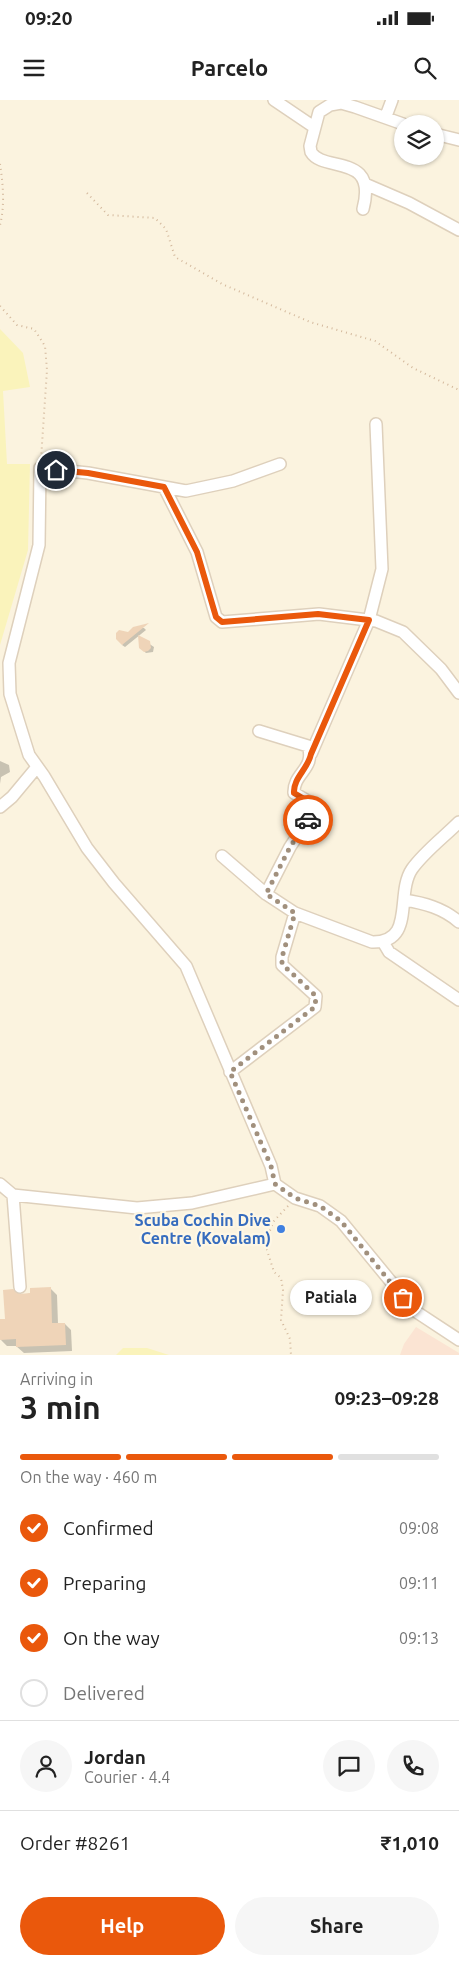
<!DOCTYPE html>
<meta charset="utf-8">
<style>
:root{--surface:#fff;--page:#f6f6f6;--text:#222;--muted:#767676;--line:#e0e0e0;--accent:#ea580c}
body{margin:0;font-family:Ubuntu,sans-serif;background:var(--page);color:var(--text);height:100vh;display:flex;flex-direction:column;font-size:19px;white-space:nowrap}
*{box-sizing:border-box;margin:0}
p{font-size:16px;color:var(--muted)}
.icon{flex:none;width:28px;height:28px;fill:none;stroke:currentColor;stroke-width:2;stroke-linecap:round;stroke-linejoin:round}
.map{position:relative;height:1255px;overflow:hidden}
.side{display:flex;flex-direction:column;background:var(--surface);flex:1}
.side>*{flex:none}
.tools{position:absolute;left:394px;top:15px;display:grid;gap:10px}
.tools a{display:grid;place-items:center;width:50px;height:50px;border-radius:50%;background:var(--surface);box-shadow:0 1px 4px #0004;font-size:25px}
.pin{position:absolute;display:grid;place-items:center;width:42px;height:42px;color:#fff;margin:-21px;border:2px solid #fff;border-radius:50%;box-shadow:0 1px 5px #0007}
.courier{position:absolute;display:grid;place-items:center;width:50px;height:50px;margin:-25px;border:4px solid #ea580c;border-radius:50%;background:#fff;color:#222;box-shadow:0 1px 6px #0007}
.bubble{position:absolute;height:35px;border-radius:18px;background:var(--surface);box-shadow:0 1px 4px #0004;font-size:16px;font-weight:700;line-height:35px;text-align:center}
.overview em{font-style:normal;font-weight:700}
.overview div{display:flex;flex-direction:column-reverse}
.overview{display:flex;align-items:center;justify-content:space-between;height:85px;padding:0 20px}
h1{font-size:32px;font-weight:700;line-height:38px}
.bar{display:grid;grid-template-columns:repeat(4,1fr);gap:8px 5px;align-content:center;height:60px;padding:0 20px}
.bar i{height:6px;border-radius:4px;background:var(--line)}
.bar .current{background:var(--accent)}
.bar p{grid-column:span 4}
.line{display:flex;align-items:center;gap:12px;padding:0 20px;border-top:1px solid var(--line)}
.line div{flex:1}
.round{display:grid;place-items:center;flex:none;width:52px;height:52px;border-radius:26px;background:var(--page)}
ol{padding:0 20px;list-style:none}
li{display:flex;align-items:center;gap:15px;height:55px}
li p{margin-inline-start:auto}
li .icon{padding:5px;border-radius:50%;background:var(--accent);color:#fff;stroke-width:4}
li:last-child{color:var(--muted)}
li i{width:28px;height:28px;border:2px solid var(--line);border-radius:50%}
.action{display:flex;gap:10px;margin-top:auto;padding:10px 20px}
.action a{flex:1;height:58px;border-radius:30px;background:var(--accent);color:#fff;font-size:20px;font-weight:700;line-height:58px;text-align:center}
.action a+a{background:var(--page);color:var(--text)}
.status{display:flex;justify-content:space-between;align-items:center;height:35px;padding:0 25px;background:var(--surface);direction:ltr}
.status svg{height:14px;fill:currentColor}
header{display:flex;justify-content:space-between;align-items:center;height:65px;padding:0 20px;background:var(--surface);font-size:22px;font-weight:700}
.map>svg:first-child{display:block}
</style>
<div class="status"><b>09:20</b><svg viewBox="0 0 49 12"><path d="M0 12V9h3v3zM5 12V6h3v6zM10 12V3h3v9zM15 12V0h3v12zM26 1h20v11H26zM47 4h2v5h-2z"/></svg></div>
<header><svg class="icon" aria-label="menu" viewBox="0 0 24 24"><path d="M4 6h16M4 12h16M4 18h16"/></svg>Parcelo<svg class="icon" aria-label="search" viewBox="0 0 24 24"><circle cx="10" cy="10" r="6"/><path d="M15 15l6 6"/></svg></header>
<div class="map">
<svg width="459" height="1255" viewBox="0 0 459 1255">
<rect width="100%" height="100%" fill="#fbf3df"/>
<!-- commercial -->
<path fill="#fbe4d3" d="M416,1227L459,1253V1255H400L404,1244Z"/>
<!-- sand -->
<path fill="#faf3bb" d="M0,229L23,253L30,287L3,291L7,364H30L28,450L0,545Z
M123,1248H147L169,1255H116Z"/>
<!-- shadow -->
<path fill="#0003" d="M133,528H144L146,530L125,547L122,545Z
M139,537L154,547L153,552L146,553L143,550Z
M0,661L9,665L10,672L1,677L0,684Z
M50,1188L57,1195L58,1224H65L71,1230L72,1251L24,1253L16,1246H7L1,1240L0,1220H6L20,1196Z"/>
<!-- building -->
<path fill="#efd4b8" d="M149,523L122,545L116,539V533L119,530L128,532L133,527Z
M138,535L150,541L151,548L148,551L144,552L139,548Z
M51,1187L52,1223H65L66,1245L16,1247V1239L0,1240V1219H5L3,1190L13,1189L20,1194L30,1193V1188Z"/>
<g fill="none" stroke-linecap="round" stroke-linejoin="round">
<defs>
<path id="minor" d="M274,0L314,27
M386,16L392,0
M435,34L459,40
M365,84L409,103L459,130
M363,109C378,52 323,73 311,52L310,46L319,12L330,5L341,3L355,7L403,24
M280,364L233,381L186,391L88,373L40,368L39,445L9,563L10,594L29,655L44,676L87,748L114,783L186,866L271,1066L275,1084L295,1098L320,1106L341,1121L415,1211L459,1240
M164,387L197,452L216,517L222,522L319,514L376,521L403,532L441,569L459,593
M259,631L308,646C316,669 293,673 294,693L311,703L313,712L290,747L266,794
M311,654L369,520L382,469L376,324
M0,707L12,697L37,667
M222,756L266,794L295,813L372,842C416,843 395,794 412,769C424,752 444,737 459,722
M404,800C424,803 443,808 459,822
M383,842L389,852L459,900
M230,972L315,907L316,896L282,865V857L295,813
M0,1084L13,1095L137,1108L192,1103L275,1084
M13,1095L20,1187"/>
</defs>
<!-- minor casing -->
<use href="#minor" stroke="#ded0bc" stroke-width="14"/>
<!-- path -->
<path stroke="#d3b89c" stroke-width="2" stroke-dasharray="1 4" stroke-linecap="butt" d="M0,64C3,83 5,106 0,125
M87,93L108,115L155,118L166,129L175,157L222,184L310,222L375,241L413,268L459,290
M0,206L17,225L34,229L45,246L47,270L41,359
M288,1106L273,1122L268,1136L267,1150L274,1172L281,1178L283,1190L281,1220L290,1239L291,1255"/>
<!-- minor -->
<use href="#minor" stroke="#fff" stroke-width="11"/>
</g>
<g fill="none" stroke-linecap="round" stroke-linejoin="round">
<!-- done -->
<path stroke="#a1907d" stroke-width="5" stroke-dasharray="0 9" d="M308,720L290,747L266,794L295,813L282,857V864L316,896L315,907L230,972L271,1066L275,1084L295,1098L320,1106L341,1121L403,1198"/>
<!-- route -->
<path stroke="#ea580c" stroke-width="6" d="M56,370L88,373L164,387L197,452L216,517L222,522L318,514L369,520L311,654C308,669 293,678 294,693L311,703L313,712L308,720"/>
</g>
<!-- markers -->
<circle fill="#3f7fe0" stroke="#fef7e5" stroke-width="2" cx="281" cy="1129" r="5"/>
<g text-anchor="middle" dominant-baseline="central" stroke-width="4.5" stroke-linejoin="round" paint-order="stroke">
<!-- shop labels -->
<g font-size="16" font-weight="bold" fill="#366cbe" stroke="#fef7e5" text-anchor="end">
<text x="271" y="1120">Scuba Cochin Dive<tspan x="271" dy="18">Centre (Kovalam)</tspan></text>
</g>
</g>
</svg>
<div class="tools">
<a><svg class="icon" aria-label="layers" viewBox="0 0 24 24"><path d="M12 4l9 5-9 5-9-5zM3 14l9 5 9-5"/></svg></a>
</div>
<div class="pin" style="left:403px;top:1198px;background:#ea580c"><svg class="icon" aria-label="bag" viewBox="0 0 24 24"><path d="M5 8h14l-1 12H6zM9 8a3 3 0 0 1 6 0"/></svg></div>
<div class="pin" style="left:56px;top:370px;background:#1f2937"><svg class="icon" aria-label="home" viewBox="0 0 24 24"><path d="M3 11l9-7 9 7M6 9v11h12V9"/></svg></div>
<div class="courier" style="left:308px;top:720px"><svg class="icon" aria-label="car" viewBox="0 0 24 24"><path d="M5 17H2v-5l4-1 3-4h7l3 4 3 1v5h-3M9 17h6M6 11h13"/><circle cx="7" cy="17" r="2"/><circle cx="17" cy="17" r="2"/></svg></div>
<div class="bubble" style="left:290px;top:1180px;width:82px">Patiala</div>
</div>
<section class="side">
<div class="overview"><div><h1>3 min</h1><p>Arriving in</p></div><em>09:23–09:28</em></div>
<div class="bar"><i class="current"></i><i class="current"></i><i class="current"></i><i></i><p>On the way · 460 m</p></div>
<ol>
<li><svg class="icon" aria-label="check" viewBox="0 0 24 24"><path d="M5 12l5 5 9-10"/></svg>Confirmed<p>09:08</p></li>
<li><svg class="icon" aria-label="check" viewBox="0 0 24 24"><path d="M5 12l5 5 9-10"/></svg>Preparing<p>09:11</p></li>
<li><svg class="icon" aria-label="check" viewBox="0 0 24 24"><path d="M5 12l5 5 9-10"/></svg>On the way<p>09:13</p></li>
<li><i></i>Delivered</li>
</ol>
<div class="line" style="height:90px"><a class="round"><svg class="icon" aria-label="person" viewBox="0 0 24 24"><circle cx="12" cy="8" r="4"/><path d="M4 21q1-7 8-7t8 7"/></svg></a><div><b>Jordan</b><p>Courier · 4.4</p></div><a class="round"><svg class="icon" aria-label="chat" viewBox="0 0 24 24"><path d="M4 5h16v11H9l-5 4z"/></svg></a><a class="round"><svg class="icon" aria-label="phone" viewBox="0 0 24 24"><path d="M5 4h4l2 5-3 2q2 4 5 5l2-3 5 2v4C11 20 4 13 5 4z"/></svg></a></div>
<div class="line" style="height:65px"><div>Order #8261</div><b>₹1,010</b></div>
<div class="action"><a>Help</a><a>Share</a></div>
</section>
